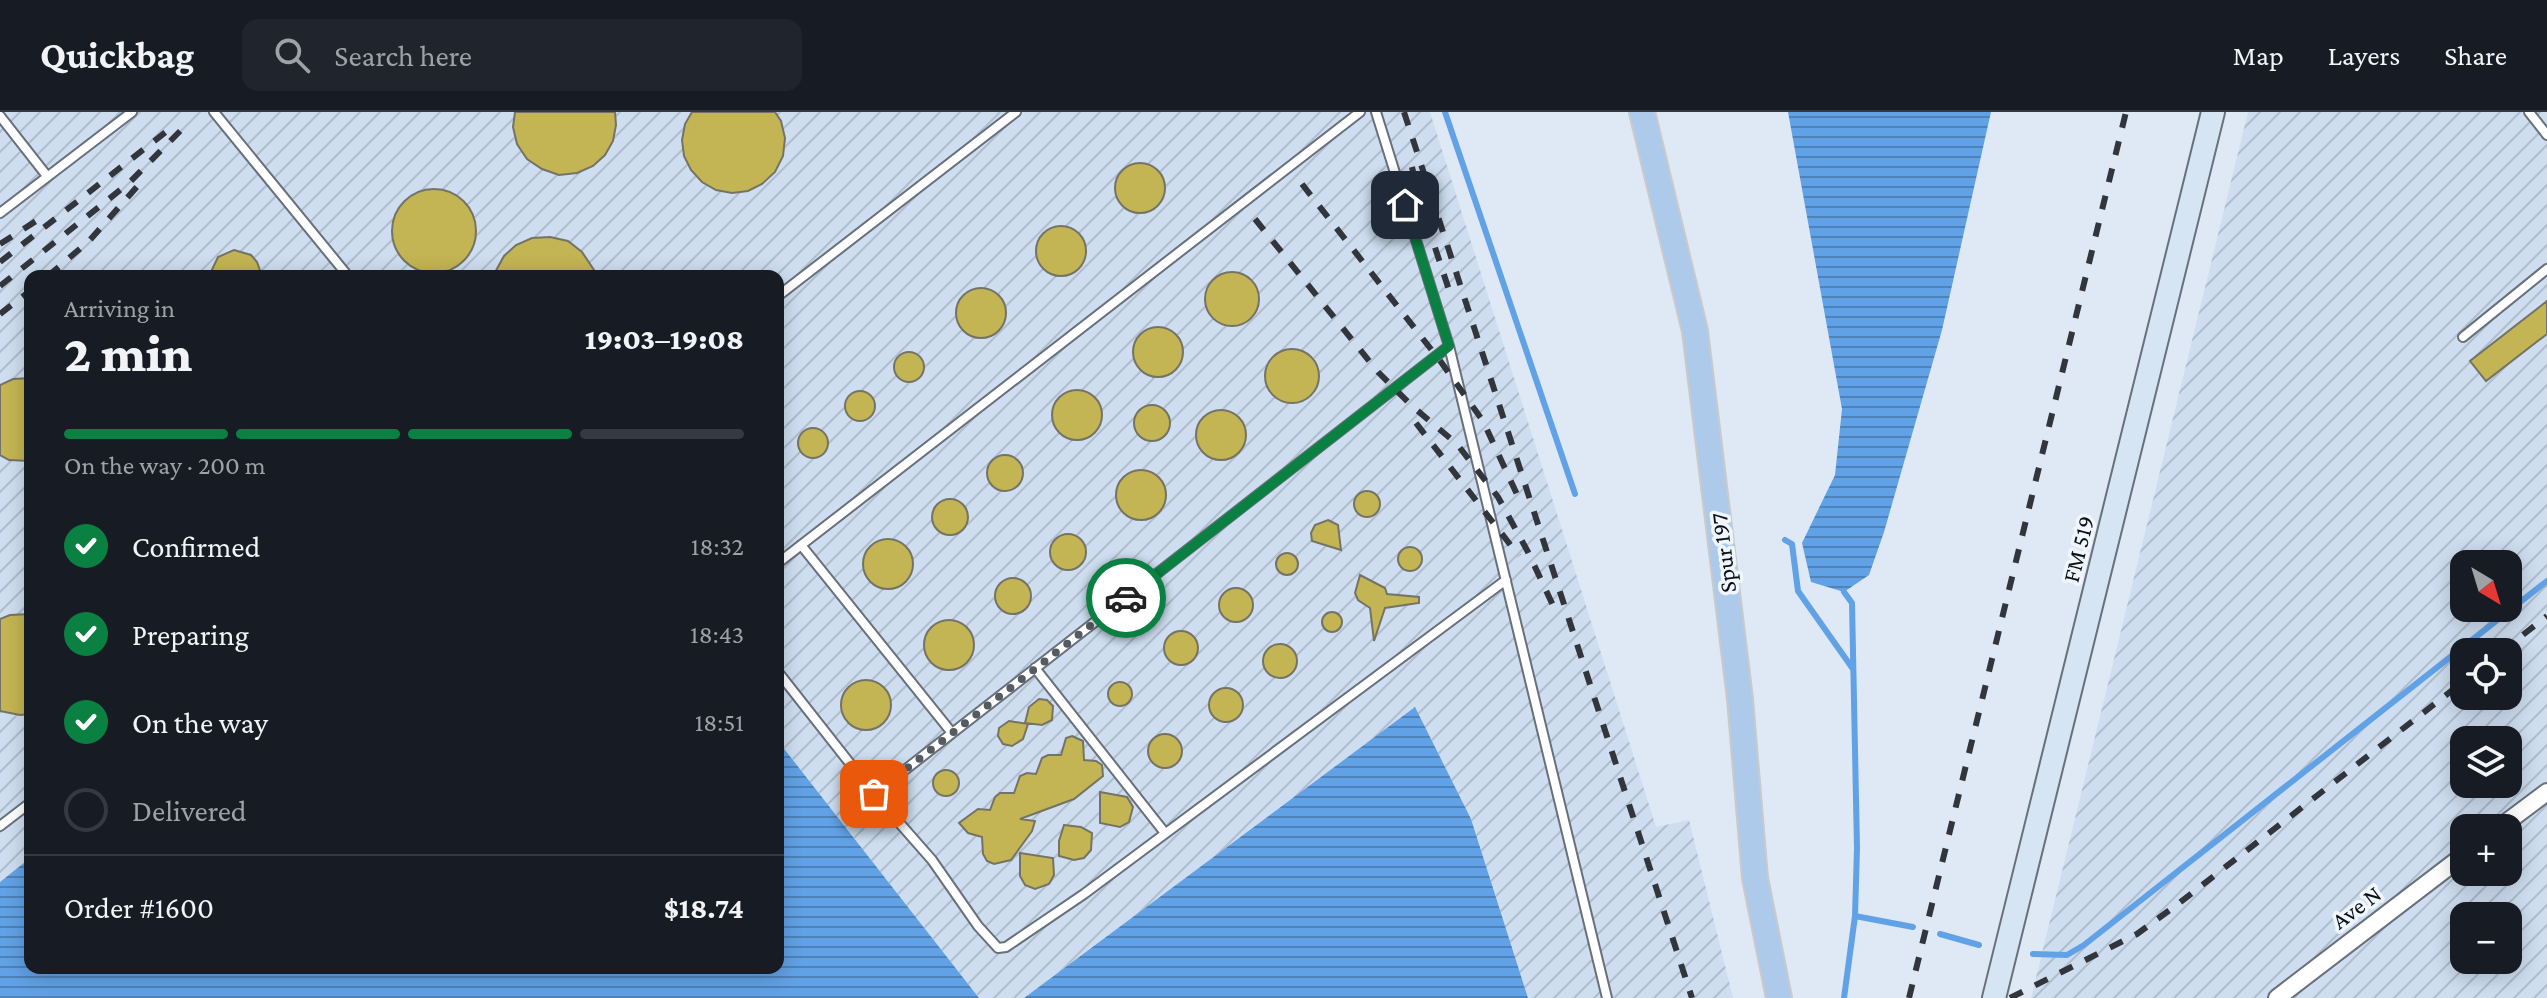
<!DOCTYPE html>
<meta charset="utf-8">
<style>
:root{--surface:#171b24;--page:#20242c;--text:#f1f3f6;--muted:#9ea1a6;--line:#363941;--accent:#0b8043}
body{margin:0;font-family:"Crimson Pro",serif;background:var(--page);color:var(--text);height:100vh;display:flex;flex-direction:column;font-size:30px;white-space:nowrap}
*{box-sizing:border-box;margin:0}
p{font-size:26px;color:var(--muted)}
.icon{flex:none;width:44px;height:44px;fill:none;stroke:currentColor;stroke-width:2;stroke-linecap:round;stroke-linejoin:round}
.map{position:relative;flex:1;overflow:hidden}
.sheet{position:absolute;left:24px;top:158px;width:760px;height:704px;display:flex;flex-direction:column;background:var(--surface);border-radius:16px;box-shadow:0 4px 20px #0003}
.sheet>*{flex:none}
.needle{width:52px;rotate:142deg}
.controls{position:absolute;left:2450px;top:438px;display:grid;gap:16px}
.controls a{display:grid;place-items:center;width:72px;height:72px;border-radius:16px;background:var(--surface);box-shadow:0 4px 20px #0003;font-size:40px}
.pin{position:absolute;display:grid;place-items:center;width:68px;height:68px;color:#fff;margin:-34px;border-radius:16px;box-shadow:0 4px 12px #0006}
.courier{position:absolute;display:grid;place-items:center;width:80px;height:80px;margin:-40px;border:6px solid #0b8043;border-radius:50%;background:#fff;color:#222;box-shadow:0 2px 10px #0007}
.head em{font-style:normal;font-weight:800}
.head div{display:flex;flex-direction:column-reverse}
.head{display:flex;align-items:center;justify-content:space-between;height:136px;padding:0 40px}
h1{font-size:52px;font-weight:800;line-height:60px}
.bar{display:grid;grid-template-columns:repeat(4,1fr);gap:12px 8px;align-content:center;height:96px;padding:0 40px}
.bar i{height:10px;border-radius:6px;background:var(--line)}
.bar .selected{background:var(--accent)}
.bar p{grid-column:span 4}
.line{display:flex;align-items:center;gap:20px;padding:0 40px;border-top:2px solid var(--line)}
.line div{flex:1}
ol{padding:0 40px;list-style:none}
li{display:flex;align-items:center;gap:24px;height:88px}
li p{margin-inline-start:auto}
li .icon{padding:8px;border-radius:50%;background:var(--accent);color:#fff;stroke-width:4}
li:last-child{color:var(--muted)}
li i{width:44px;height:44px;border:4px solid var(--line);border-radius:50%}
header{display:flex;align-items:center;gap:48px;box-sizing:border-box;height:112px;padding:0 40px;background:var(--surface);border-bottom:2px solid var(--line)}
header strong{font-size:38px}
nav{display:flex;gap:44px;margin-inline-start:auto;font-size:28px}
.search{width:560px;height:72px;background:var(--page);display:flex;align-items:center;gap:20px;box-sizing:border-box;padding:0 28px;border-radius:16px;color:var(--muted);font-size:30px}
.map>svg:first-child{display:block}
</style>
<header>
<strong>Quickbag</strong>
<div class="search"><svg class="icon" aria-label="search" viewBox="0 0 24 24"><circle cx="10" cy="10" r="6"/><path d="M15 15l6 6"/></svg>Search here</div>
<nav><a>Map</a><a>Layers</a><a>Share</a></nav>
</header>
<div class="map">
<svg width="2547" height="886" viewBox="0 0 2547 886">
<defs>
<pattern id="industrial-furrows" width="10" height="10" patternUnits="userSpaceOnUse" patternTransform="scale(2)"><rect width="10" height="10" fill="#cedef0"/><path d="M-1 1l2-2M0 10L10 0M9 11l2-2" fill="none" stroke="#b0bdcd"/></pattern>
<pattern id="water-rules" width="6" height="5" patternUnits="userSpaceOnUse" patternTransform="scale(2)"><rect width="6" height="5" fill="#61a1e5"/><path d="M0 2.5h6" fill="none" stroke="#4e82b8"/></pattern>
</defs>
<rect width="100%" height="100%" fill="#dee9f5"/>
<!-- industrial -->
<path fill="url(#industrial-furrows)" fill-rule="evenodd" d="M0,0H1430L1656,715L1689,708L1733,886H1528L1471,707L1415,596L1024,886H979L778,629V164H30V746L0,770Z
M2248,0H2547V886H2031ZM2464,452H2508V496H2464ZM2464,540H2508V584H2464ZM2464,628H2508V672H2464ZM2464,716H2508V760H2464ZM2464,804H2508V848H2464Z"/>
<!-- water -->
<path fill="url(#water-rules)" d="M1788,0H1991L1942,218L1884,420L1869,463L1844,480L1811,470L1802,431L1835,363L1842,297Z
M1415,595L1471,707L1528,886H1024Z
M778,629L979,886H0V770L30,746V856H778Z"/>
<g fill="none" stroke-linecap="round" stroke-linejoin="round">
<!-- stream -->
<path stroke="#61a1e5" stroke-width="6" d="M1445,0L1575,382
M1785,428L1792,432L1798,479L1853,557
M1855,804L1913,815
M1940,822L1979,833
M2033,842L2067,843L2084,833L2547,469
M1844,886L1855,804L1857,736L1852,491L1844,480"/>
</g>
<!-- building -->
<path fill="#c3b553" stroke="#757366" stroke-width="2" d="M515,0H615L616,13L613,29L605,43L593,54L577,61L559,63L542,57L527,47L517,32L513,15Z
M692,0H775L781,9L785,26L783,44L775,60L762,72L748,79L732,81L716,78L702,70L691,58L684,44L682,28L685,12Z
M1115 76a25 25 0 1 1 50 0a25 25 0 1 1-50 0Z
M392 119a42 42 0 1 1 84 0a42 42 0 1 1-84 0Z
M1036 139a25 25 0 1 1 50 0a25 25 0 1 1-50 0Z
M550,125L568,129L582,140L598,164H493L504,144L516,133L532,126Z
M234,138L251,143L257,150L262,164H209L218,145Z
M1205 187a27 27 0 1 1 54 0a27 27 0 1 1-54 0Z
M956 201a25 25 0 1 1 50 0a25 25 0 1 1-50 0Z
M2547,189V222L2486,269L2470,249Z
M1133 240a25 25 0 1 1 50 0a25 25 0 1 1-50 0Z
M1265 264a27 27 0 1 1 54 0a27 27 0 1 1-54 0Z
M894 255a15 15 0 1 1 30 0a15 15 0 1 1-30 0Z
M30,266V349L9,348L0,343V273L13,267Z
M1052 303a25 25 0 1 1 50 0a25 25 0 1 1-50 0Z
M845 294a15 15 0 1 1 30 0a15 15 0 1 1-30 0Z
M1134 311a18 18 0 1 1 36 0a18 18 0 1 1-36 0Z
M1196 323a25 25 0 1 1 50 0a25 25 0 1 1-50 0Z
M798 331a15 15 0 1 1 30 0a15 15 0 1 1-30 0Z
M987 361a18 18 0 1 1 36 0a18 18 0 1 1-36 0Z
M1116 383a25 25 0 1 1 50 0a25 25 0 1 1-50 0Z
M1354 392a13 13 0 1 1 26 0a13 13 0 1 1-26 0Z
M932 405a18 18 0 1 1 36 0a18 18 0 1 1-36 0Z
M1328,408L1338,413L1341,438L1312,429L1311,421L1315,413Z
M1050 440a18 18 0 1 1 36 0a18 18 0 1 1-36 0Z
M863 452a25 25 0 1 1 50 0a25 25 0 1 1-50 0Z
M1398 447a12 12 0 1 1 24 0a12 12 0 1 1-24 0Z
M1276 452a11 11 0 1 1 22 0a11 11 0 1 1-22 0Z
M1360,463L1385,476L1387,482L1419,485V491L1385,496L1374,529L1370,496L1358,488L1355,481Z
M995 484a18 18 0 1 1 36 0a18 18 0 1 1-36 0Z
M1219 493a17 17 0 1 1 34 0a17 17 0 1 1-34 0Z
M1322 510a10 10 0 1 1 20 0a10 10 0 1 1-20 0Z
M30,502V602L20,603L0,599V507L10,503Z
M924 533a25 25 0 1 1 50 0a25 25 0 1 1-50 0Z
M1164 536a17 17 0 1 1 34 0a17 17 0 1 1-34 0Z
M1263 549a17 17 0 1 1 34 0a17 17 0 1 1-34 0Z
M841 593a25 25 0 1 1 50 0a25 25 0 1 1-50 0Z
M1108 582a12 12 0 1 1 24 0a12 12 0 1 1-24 0Z
M1209 593a17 17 0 1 1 34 0a17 17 0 1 1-34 0Z
M1039,587L1047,588L1053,594L1052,608L1042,613L1025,611L1029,595Z
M1009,609L1028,612L1023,627L1012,634L1003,632L998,624L999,616Z
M1148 639a17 17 0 1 1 34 0a17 17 0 1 1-34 0Z
M1072,624L1083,629L1084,648L1096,649L1102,653L1103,664L1074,687L1020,707L1035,709L1032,719L1011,748L994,752L987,749L983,742L982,725L968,721L959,711L978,697L990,698L995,685L1000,681H1014L1020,664L1027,661L1036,662L1042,646L1048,643H1061L1066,626Z
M933 671a13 13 0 1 1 26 0a13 13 0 1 1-26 0Z
M1100,680L1127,685L1133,695L1129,710L1120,715L1100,711Z
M1064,713L1081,715L1092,721L1091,738L1084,746L1074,748L1059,744V729Z
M1020,741L1053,746L1054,763L1049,772L1035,777L1025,773L1020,764Z"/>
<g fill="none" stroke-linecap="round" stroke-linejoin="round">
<defs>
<path id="service" d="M214,0L348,164
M1376,0L1449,234L1607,886
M2529,0L2547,23
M0,4L47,64
M0,101L132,0
M778,184L1016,0
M2463,225L2547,157
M801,433L952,621
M778,451L1360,0
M1035,556L1165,721
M778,560L874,682L1449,234
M874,682L932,748L978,814L998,836L1006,835L1084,782L1506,468
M0,714L30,691"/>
<path id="minor" d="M2499,716L2547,680
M2277,886L2464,743"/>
<path id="secondary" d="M1994,886L2213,0"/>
<path id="primary" d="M1642,0L1695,219L1740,587L1755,766L1779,886"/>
</defs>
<!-- service casing -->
<use href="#service" stroke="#67707b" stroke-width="12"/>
<!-- minor casing -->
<use href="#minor" stroke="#67707b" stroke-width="20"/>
<!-- secondary casing -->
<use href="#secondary" stroke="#67707b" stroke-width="26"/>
<!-- primary casing -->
<use href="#primary" stroke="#cacacb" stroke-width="28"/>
<!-- service -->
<use href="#service" stroke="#fff" stroke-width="8"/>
<!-- minor -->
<use href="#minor" stroke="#fff" stroke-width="16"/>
<!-- secondary -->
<use href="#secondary" stroke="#d6e5f4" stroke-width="22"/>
<!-- primary -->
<use href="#primary" stroke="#adcaea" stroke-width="24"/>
<!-- rail -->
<path stroke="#32363c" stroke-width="6" stroke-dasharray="14 14" stroke-linecap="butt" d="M1404,0L1692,886
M1412,55L1419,87L1450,181
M1302,72L1441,250L1483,309L1521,391
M1255,107L1378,260L1412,294L1457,332L1498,385L1528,440L1558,504
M0,132L36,109
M0,150L167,19
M48,164L89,129L142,69
M0,174L130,70L189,10
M0,202L30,179
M1416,311L1519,444
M2501,540L2547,504
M1909,886L2126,0
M2010,886L2137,822L2178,792L2464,569"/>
</g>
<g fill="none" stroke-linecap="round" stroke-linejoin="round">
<!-- done -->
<path stroke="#565b62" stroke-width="8" stroke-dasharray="0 14.4" d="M874,682L1126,486"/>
<!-- route -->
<path stroke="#0b8043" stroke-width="10" d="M1126,486L1449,234L1405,93"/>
</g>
<g text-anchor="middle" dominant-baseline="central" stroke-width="7" stroke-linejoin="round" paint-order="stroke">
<!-- street labels -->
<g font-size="24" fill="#0c0f13" stroke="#eff6fd">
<text transform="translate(2078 437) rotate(-76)">FM 519</text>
<text transform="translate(1723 441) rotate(-97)">Spur 197</text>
<text transform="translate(2356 795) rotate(-37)">Ave N</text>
</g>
</g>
</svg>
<div class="controls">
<a><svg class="needle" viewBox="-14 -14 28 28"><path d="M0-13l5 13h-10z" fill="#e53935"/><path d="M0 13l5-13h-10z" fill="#9ea1a6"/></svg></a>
<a><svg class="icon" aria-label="locate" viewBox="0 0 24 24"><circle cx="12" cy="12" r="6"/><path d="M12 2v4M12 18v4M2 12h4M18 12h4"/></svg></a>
<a><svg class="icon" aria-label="layers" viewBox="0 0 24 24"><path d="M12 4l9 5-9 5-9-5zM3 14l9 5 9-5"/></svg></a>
<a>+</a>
<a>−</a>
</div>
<div class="pin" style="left:874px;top:682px;background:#ea580c"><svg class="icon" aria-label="bag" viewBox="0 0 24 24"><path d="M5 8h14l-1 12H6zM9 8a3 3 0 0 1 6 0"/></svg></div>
<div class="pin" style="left:1405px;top:93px;background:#1f2937"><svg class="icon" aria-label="home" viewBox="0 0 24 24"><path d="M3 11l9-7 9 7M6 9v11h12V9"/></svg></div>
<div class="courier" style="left:1126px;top:486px"><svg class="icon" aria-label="car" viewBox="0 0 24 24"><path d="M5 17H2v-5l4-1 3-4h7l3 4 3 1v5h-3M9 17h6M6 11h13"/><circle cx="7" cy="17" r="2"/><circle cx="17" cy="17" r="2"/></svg></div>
<section class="sheet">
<div class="head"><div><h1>2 min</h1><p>Arriving in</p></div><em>19:03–19:08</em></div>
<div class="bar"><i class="selected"></i><i class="selected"></i><i class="selected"></i><i></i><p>On the way · 200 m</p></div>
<ol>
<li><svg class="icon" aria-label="check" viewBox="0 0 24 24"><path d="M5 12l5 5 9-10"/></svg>Confirmed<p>18:32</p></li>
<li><svg class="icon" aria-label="check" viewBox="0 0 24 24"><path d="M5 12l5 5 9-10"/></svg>Preparing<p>18:43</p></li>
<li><svg class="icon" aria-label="check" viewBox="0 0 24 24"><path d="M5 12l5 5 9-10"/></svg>On the way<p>18:51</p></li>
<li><i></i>Delivered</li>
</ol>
<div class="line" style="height:104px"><div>Order #1600</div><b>$18.74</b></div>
</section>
</div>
